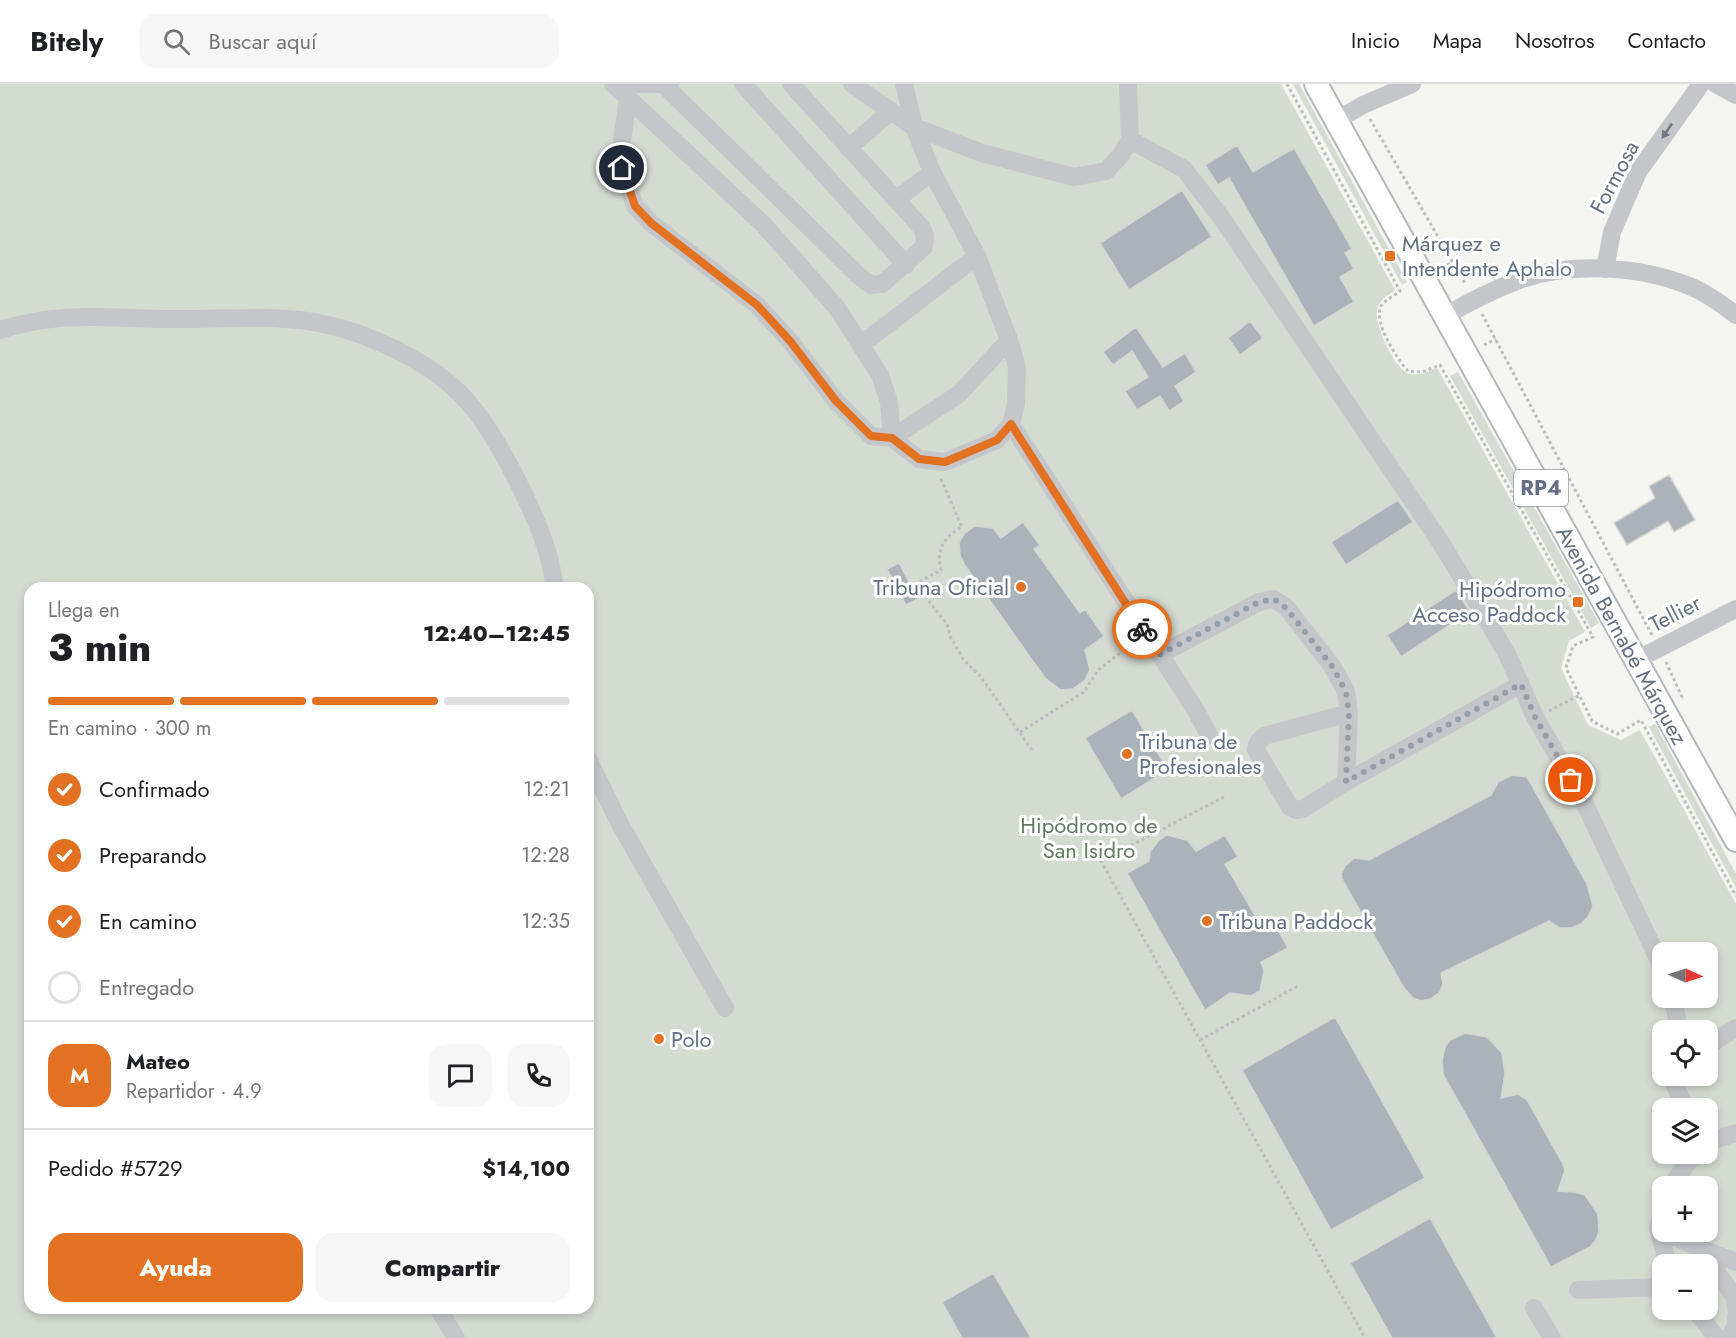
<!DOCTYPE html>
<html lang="es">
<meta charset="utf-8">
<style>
:root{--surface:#fff;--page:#f6f6f6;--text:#202124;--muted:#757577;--line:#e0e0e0;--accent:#e37122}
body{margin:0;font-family:Jost,sans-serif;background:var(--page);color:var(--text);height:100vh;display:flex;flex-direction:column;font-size:22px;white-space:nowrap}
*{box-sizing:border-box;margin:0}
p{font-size:20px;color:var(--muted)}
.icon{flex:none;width:33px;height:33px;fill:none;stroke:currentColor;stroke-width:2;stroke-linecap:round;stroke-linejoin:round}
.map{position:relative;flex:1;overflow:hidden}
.drawer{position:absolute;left:24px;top:498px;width:570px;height:732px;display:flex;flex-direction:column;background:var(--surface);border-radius:18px;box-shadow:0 3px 9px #0003}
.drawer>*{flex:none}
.needle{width:39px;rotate:93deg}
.tools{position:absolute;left:1652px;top:858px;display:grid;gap:12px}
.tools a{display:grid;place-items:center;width:66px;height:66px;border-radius:12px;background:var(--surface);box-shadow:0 3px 9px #0003;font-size:30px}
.pin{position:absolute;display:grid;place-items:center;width:51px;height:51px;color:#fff;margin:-26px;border:3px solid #fff;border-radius:50%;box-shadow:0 2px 6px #0007}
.courier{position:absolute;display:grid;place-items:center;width:60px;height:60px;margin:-30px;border:4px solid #e37122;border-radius:50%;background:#fff;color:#222;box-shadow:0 2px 8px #0007}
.headline em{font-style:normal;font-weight:800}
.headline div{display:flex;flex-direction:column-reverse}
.headline{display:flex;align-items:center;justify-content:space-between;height:102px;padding:0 24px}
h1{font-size:39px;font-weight:800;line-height:45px}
.bar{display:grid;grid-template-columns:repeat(4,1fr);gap:9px 6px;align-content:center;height:72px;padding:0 24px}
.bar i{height:8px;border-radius:4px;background:var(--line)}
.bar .current{background:var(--accent)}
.bar p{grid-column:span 4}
.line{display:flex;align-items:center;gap:15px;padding:0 24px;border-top:2px solid var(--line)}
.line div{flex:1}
.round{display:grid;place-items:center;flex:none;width:63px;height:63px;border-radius:18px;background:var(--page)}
ol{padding:0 24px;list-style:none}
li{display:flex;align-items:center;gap:18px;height:66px}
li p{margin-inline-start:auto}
li .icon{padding:6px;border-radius:50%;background:var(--accent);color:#fff;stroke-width:4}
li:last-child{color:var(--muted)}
li i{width:33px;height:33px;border:3px solid var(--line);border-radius:50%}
.action{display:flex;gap:12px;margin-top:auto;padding:12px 24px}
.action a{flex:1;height:69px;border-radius:18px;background:var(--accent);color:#fff;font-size:24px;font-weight:800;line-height:69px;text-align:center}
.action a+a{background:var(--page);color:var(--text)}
header{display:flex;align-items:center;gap:36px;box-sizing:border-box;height:84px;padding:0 30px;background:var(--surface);border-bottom:2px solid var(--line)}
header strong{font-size:28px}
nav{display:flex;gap:33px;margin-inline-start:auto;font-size:21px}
.search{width:420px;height:54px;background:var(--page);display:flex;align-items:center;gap:15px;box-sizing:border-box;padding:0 21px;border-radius:18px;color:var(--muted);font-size:22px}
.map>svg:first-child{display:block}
</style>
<header>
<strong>Bitely</strong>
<div class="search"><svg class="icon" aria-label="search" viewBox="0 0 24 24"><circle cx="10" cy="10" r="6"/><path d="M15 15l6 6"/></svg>Buscar aquí</div>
<nav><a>Inicio</a><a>Mapa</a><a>Nosotros</a><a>Contacto</a></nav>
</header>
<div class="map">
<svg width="1736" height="1254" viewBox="0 0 1736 1254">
<rect width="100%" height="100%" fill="#f4f5f0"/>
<!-- green -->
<path fill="#d4dbd1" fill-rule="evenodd" d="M0,0H1281L1395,206C1387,212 1379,216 1377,226C1374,240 1395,287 1410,290C1419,292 1429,287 1437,284L1585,548L1569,557L1561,584L1588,641L1621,656L1640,646L1736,820V1254H0ZM30,504H588V1224H30ZM1662,868H1707V914H1662ZM1662,946H1707V992H1662ZM1662,1024H1707V1070H1662ZM1662,1102H1707V1148H1662ZM1662,1180H1707V1226H1662Z
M1293,0H1299L1407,198L1402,201Z
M1458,288L1599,539L1591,544L1450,292Z
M1655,640L1736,790V804L1649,643Z"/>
<!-- building -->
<path fill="#acb2b9" stroke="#d5d6d3" stroke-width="1.5" d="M1237,61L1253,88L1294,64L1352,165L1345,169L1354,185L1340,193L1354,218L1314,242L1229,94L1218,101L1205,81Z
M1182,106L1212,153L1129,206L1100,159Z
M1250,237L1263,254L1240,271L1228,254Z
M1136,243L1163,283L1185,269L1196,288L1175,302L1184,317L1169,327L1160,312L1137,326L1125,307L1148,293L1132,267L1113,281L1103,268Z
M1669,391L1695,436L1674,448L1668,437L1627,461L1614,439L1655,414L1649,402Z
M1398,416L1413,438L1346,481L1331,458Z
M1023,438L1040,461L1034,465L1080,529L1085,525L1104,552L1085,566L1090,586L1085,596L1073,605L1061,606L1045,594L964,480L960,471L959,459L964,450L975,442L993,444L1001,454Z
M899,479L918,515L906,521L887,485Z
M1456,506L1470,528L1401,573L1387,551Z
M1132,626L1168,686L1121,715L1085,654Z
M1512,691L1527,693L1587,800L1593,822L1588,833L1581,840L1571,844H1560L1549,837L1441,889L1443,900L1440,908L1431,915L1421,917L1413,914L1404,904L1342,795L1341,790L1346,781L1354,774L1369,776L1491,711L1498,698Z
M1167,751L1187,756L1196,767L1225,751L1238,773L1225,780L1260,840L1271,834L1288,864L1261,878L1264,887L1260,907L1251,912L1230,909L1205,926L1127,789L1149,777L1150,768L1158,757Z
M1335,933L1425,1094L1331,1146L1242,986Z
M1465,949L1487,953L1502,969L1505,990L1501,1014L1518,1010L1527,1016L1563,1080L1565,1086L1558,1107L1575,1108L1585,1111L1598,1130L1599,1148L1596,1156L1590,1163L1551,1183L1443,990L1442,976L1445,963L1450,956Z
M1430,1134L1497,1254H1392L1350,1179Z
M993,1189L1031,1254H962L942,1218Z"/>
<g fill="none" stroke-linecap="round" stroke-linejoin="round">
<defs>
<path id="major" d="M1316,0L1736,756"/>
</defs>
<!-- major casing -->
<use href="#major" stroke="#b4b7bc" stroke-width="26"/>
<!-- path -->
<path stroke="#bbbcbf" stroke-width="3" stroke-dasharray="3 3" stroke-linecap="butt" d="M1287,0L1400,207C1395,211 1385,216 1381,222C1373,238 1397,275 1408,287L1422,288L1440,281L1593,553L1573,562L1566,584L1592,637L1617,650L1641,636L1736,812
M1370,35L1466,201
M1442,184L1453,178
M1482,230L1652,551
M1484,261L1496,255
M941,395L962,443C944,453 936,465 941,486L915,500L947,540L950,552L963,575L981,593L1033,668
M1666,578L1682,613L1679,615
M1549,627L1580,611
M1020,648L1084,608L1098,586L1132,560
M1224,713L1101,777L1365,1254
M1200,956L1298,902"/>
<!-- minor -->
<path stroke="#c4c6ca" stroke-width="18" d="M613,0L764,141L837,224L880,291L889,318L892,354L919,375L945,378L997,356L1011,340L1016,320L1017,283L1009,256L977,172L932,88L914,43L904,0
M614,0H670
M743,0L906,181
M852,0L914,43L982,69L1074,93L1106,87L1120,72L1130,56L1128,0
M1716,0L1736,11
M664,1L860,193L871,201L882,200L924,163L925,152L922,144L791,0
M628,14L621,65L622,84L635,122L651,139L757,221L790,257L836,317L871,352L892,354L959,310L1009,256
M1337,36L1363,21L1412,0
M1130,56L1184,85L1221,133L1441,459L1478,520L1508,572L1535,633L1583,716L1662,883
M848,64L890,28
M896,116L932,88
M1605,185L1612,148L1638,88L1701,0
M1445,232C1469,218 1493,206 1519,196C1572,177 1643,182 1694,204C1708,210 1724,222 1736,231
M0,246C62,227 104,234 166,235C213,236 261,231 307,237C363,245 438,279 473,324C489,344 502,367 514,390C532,426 550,463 555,504
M862,260L977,172
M1011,340L1195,625L1209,651
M1159,571L1259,518L1273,515L1286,523L1332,582L1346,607L1349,629L1346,698
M1636,576L1736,525
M1349,629L1264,652L1258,658L1256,666L1290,723L1296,726L1303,725L1346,698L1521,600
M588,675L620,740L725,924
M1673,914L1679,946
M1707,962L1736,944
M1670,992L1686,1024
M1707,1058L1736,1049
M1671,1102L1694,1070
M1662,1131L1658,1144L1668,1180
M1665,1148L1699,1164L1736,1178
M1699,1164L1734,1212L1736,1225
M1578,1206L1662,1203
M438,1224L456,1254
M1534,1224L1552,1254
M1695,1226L1717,1254
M1729,1254L1736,1241V1233"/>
<!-- major -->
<use href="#major" stroke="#fff" stroke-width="22"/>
</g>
<!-- one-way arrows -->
<defs><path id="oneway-solid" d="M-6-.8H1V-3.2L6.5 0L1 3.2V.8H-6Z" transform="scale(1.5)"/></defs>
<use fill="#6d7889" href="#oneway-solid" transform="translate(1667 47) rotate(124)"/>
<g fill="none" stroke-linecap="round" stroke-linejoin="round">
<!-- done -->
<path stroke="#969ea8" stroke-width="6" stroke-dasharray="0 10.8" d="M1142,545L1159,571L1259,518L1274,515L1286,524L1332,582L1346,608L1349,629L1346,698L1521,600L1535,633L1571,696"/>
<!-- route -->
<path stroke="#e37122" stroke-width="8" d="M622,84L635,122L651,139L757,221L790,257L836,317L871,352L892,354L919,375L945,378L997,356L1011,340L1142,545"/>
</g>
<!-- markers -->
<g fill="#e37122" stroke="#fff" stroke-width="2">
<rect x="1384" y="166" width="12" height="12" rx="3"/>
<circle cx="1021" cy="503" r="6"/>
<rect x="1572" y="512" width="12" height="12" rx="3"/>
<circle cx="1127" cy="670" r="6"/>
<circle cx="1207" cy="837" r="6"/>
<circle cx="659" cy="955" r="6"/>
</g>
<g text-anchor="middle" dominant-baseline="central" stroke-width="6" stroke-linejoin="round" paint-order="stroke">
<!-- shield labels -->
<rect fill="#fff" stroke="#929aa8" stroke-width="1.5" x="1514" y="386" width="54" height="36" rx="4.5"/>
<g font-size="21" font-weight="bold" fill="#636f82">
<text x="1541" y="404">RP4</text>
</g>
<!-- street labels -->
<g font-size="22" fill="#636f82" stroke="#fff">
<text transform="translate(1614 93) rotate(-62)">Formosa</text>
<text transform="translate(1675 529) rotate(-27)">Tellier</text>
<text transform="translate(1622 551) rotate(61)">Avenida Bernabé Márquez</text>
</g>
<!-- poi labels -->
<g font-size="22" fill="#636f82" stroke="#fff" text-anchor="start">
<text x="1402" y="159">Márquez e<tspan x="1402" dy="25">Intendente Aphalo</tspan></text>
<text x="1009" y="503" text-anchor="end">Tribuna Oficial</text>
<text x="1566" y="505" text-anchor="end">Hipódromo<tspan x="1566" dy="25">Acceso Paddock</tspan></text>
<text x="1139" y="657">Tribuna de<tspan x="1139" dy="25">Profesionales</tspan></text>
<text x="1219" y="837">Tribuna Paddock</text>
<text x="671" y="955">Polo</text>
</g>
<!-- park labels -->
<g font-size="22" fill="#637962" stroke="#fff">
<text x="1089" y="741">Hipódromo de<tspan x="1089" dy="25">San Isidro</tspan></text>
</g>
</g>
</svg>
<div class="tools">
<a><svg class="needle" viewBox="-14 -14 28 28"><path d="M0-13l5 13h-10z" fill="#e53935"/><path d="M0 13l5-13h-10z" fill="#757577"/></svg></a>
<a><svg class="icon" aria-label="locate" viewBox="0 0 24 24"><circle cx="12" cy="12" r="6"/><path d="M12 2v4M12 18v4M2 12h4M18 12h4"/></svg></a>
<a><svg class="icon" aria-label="layers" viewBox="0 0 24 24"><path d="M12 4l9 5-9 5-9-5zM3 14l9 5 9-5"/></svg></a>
<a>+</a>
<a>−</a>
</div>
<div class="pin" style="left:1571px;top:696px;background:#ea580c"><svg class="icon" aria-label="bag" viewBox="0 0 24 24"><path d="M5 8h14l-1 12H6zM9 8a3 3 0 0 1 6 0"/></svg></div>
<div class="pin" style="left:622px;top:84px;background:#1f2937"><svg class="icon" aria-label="home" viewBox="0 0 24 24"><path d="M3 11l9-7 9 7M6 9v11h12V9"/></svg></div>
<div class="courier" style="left:1142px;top:545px"><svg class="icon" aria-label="bike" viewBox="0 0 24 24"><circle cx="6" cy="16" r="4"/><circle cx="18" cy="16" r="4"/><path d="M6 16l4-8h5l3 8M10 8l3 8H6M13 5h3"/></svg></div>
<section class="drawer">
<div class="headline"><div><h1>3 min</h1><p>Llega en</p></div><em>12:40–12:45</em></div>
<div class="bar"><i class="current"></i><i class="current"></i><i class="current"></i><i></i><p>En camino · 300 m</p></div>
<ol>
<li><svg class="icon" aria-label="check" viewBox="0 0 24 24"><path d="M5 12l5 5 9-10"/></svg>Confirmado<p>12:21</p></li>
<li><svg class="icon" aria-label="check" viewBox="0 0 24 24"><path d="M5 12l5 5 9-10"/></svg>Preparando<p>12:28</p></li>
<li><svg class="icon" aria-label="check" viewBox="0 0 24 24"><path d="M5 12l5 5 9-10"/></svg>En camino<p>12:35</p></li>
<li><i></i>Entregado</li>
</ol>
<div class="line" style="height:108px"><b class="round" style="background:var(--accent);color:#fff">M</b><div><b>Mateo</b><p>Repartidor · 4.9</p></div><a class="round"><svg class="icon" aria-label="chat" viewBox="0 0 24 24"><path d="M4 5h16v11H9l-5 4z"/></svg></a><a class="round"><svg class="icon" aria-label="phone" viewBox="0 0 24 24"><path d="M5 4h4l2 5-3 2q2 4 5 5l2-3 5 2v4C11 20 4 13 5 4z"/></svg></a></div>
<div class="line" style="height:78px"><div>Pedido #5729</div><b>$14,100</b></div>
<div class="action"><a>Ayuda</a><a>Compartir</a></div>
</section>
</div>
